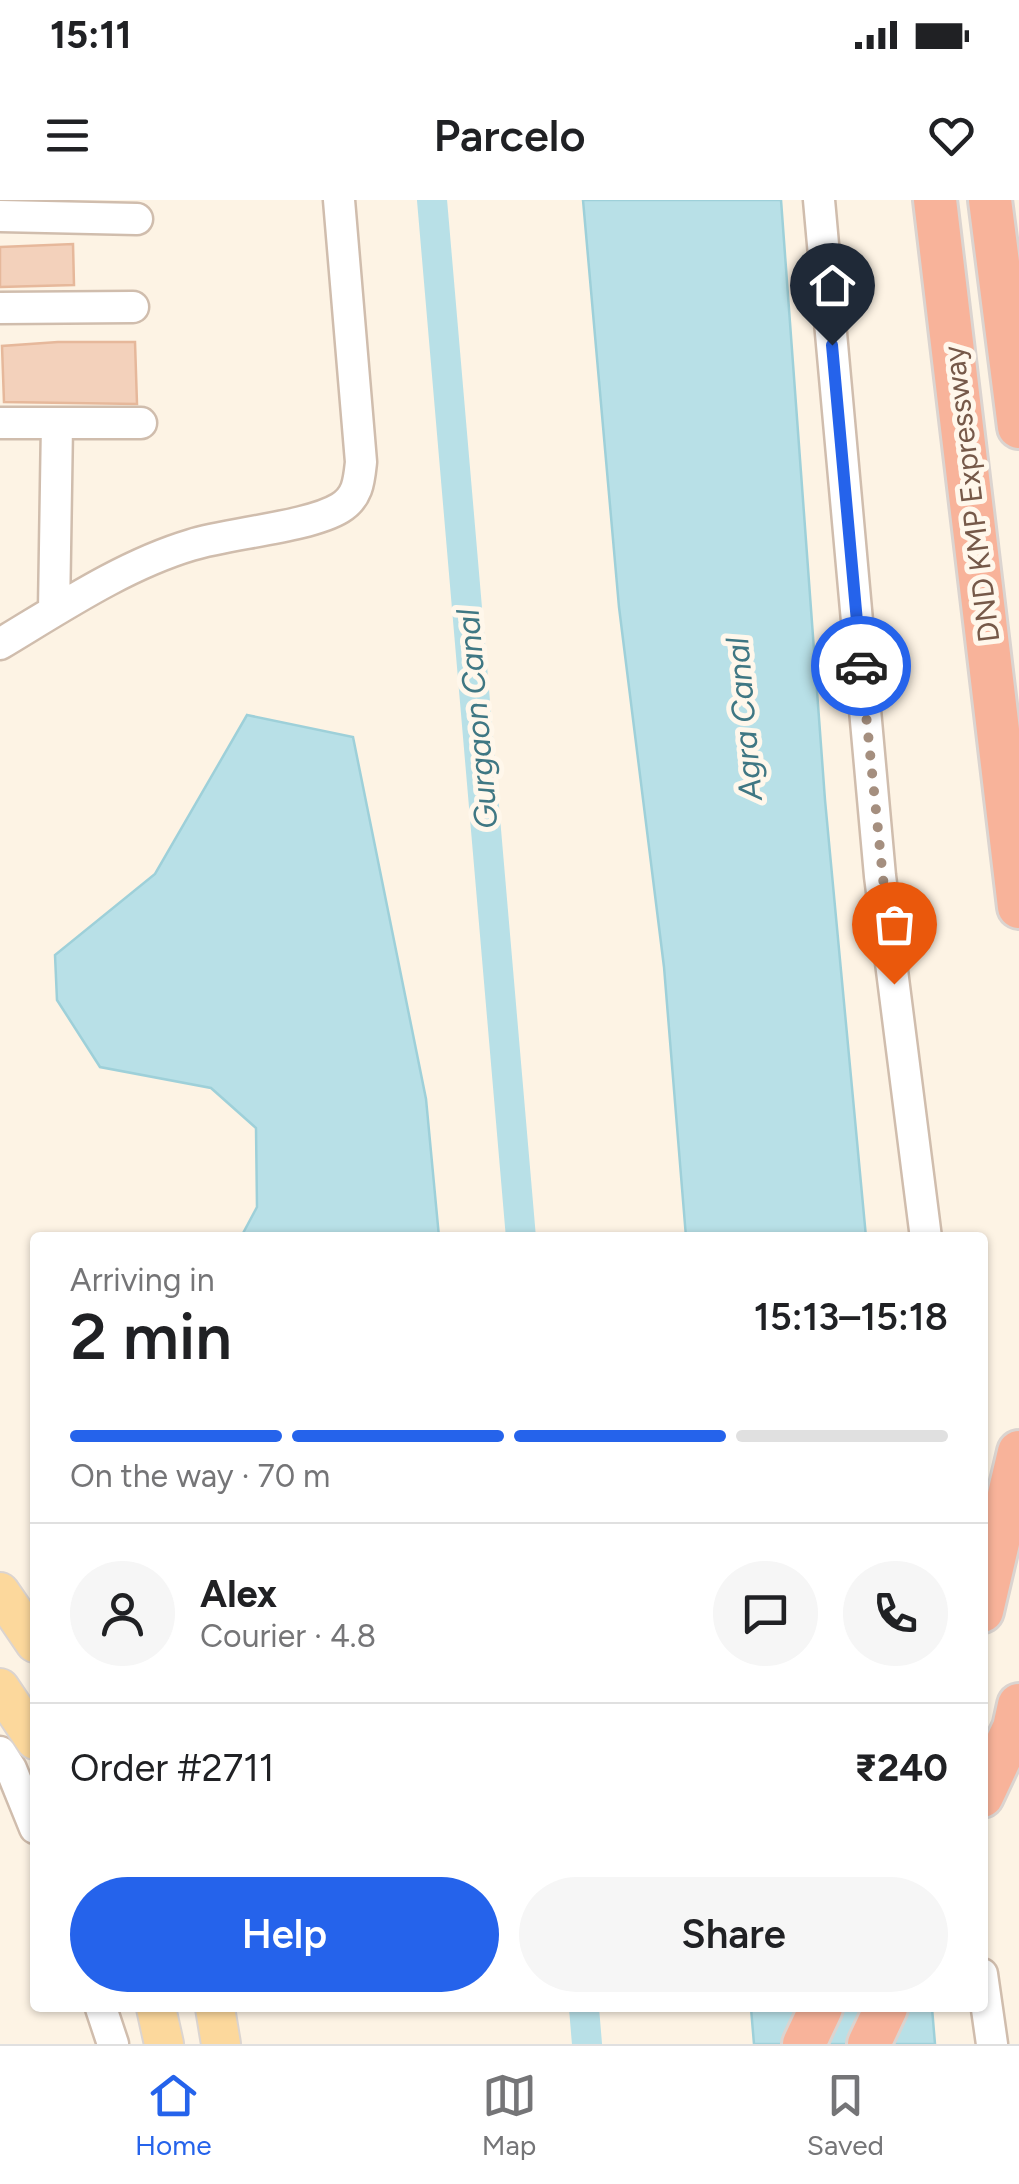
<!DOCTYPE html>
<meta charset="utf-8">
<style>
:root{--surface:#fff;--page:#f6f6f6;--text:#202124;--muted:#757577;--line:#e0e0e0;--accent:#2563eb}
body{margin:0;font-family:Figtree,sans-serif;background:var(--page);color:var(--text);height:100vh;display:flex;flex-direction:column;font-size:38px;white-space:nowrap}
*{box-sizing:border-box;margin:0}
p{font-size:32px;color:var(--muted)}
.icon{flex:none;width:55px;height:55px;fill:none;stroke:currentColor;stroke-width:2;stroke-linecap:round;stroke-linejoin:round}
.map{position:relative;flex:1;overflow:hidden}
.panel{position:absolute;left:30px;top:1032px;width:958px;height:780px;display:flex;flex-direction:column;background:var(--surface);border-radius:10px;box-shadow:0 2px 8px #0004}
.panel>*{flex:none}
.pin{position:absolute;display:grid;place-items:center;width:85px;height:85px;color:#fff;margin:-102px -42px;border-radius:50% 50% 50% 0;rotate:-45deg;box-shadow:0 0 10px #0007}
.pin .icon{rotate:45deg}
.courier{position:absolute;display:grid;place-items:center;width:100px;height:100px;margin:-50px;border:8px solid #2563eb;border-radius:50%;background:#fff;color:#222;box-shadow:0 2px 12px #0007}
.headline em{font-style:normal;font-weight:600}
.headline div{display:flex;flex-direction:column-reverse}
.headline{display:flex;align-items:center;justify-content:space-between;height:170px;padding:0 40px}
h1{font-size:65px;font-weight:600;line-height:75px}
.bar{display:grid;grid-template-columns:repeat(4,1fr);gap:15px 10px;align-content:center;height:120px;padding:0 40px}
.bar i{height:12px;border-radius:8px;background:var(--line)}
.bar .current{background:var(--accent)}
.bar p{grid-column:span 4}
.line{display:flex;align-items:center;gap:25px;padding:0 40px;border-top:2px solid var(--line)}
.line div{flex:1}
.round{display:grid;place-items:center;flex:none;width:105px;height:105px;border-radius:52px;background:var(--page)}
.button{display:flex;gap:20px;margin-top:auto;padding:20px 40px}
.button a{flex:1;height:115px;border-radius:60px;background:var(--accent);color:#fff;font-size:40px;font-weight:600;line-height:115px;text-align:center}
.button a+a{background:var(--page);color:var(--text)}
.status{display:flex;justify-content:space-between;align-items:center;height:70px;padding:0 50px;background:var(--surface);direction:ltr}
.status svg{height:28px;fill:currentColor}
header{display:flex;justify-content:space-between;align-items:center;height:130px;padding:0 40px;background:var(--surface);font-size:45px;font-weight:600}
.tabs{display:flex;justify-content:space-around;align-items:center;height:140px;border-top:2px solid var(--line);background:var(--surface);font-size:28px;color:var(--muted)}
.tabs a{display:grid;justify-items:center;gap:5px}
.tabs .current{color:var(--accent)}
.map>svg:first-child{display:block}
</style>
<div class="status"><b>15:11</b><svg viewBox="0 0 49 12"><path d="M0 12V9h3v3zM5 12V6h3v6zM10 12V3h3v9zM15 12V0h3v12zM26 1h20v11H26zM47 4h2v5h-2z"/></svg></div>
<header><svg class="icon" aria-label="menu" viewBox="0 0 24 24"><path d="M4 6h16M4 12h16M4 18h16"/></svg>Parcelo<svg class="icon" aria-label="heart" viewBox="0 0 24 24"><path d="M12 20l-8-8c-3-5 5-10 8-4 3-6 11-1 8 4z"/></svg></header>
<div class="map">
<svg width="1019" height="1844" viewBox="0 0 1019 1844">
<rect width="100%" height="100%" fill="#fdf3e4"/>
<!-- water -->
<path fill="#b8e0e7" stroke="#9ed0d9" stroke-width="2.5" d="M583,0H781L825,600L866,1037H686L664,767L619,407Z
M247,515L353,537L426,899L439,1037H241L257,1007L256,928L211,888L100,867L57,800L55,755L155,674Z
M751,1808H932L935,1844H754Z"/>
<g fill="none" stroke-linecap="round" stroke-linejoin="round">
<!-- canal -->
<path stroke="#b8e0e7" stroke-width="30" d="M432,0L521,1038
M584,1808L587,1844"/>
</g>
<!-- building -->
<path fill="#f3d1bb" stroke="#e6b89b" stroke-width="2.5" d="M73,44L74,85L0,87V47Z
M58,142H135L137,204L4,202L2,146Z"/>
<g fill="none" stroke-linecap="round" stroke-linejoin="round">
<defs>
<path id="minor" d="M819,0L880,676L926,1038
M0,16L137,19
M0,108L133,107
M0,223H141
M54,411L57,224
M0,444C60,408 124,365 191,345C229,333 309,327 340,308C358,297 359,281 361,262L339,0
M0,1552L11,1569L35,1628
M982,1774L992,1844
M101,1808L113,1844"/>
<path id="major" d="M0,1392L35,1443
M0,1488L35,1540
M156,1808L164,1844
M215,1808L221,1844"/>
<path id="highway" d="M935,0L1019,707
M990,0L1019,227
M982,1411L1019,1252
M982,1596L1014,1528L1019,1505
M804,1844L821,1808
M869,1844L886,1808"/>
</defs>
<!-- minor casing -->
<use href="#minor" stroke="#d0bdad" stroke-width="35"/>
<!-- major casing -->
<use href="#major" stroke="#dbd4d0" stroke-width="42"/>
<!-- highway casing -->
<use href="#highway" stroke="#dbd4d0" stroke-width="48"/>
<!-- minor -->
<use href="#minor" stroke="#fff" stroke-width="30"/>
<!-- major -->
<use href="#major" stroke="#fcd89c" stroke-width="38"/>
<!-- highway -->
<use href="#highway" stroke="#f8b39a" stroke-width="42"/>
</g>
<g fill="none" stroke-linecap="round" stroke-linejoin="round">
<!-- done -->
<path stroke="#a58f7f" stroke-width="10" stroke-dasharray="0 18" d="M861,466L894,784"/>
<!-- route -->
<path stroke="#2563eb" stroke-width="12" d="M832,145L861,466"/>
</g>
<g text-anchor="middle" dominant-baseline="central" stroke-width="10" stroke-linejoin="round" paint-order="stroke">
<!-- street labels -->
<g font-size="30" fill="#765949" stroke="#fff7eb">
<text transform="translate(971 294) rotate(-97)">DND KMP Expressway</text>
</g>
<!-- water labels -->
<g font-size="32" font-style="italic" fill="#3f7783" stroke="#fff7eb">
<text transform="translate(477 519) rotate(-95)">Gurgaon Canal</text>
<text transform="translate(744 519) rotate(-95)">Agra Canal</text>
</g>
</g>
</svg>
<div class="pin" style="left:894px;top:784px;background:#ea580c"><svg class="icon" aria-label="bag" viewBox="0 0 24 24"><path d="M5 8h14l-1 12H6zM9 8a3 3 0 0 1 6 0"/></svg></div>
<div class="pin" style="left:832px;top:145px;background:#1f2937"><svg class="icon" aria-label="home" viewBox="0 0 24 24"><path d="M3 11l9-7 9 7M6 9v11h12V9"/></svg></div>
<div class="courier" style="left:861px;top:466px"><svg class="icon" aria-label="car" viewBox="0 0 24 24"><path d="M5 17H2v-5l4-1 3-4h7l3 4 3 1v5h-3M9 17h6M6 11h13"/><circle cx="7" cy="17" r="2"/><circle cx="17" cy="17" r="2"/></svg></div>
<section class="panel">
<div class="headline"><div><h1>2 min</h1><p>Arriving in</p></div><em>15:13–15:18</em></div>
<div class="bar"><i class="current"></i><i class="current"></i><i class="current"></i><i></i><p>On the way · 70 m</p></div>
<div class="line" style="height:180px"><a class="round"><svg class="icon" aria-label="person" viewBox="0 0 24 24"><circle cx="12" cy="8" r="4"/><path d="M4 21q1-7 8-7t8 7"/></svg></a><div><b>Alex</b><p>Courier · 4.8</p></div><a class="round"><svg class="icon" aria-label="chat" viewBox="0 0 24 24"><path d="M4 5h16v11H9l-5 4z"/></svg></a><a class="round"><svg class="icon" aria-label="phone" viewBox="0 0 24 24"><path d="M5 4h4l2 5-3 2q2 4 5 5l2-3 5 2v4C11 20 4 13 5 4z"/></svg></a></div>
<div class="line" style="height:130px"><div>Order #2711</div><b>₹240</b></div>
<div class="button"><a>Help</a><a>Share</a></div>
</section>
</div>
<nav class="tabs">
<a class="current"><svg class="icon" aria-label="home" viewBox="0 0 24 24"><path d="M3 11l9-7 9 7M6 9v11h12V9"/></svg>Home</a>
<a><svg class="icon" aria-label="map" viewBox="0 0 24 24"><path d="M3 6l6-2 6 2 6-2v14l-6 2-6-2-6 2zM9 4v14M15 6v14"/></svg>Map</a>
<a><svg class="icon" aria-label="saved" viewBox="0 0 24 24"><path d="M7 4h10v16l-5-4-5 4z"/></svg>Saved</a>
</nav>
